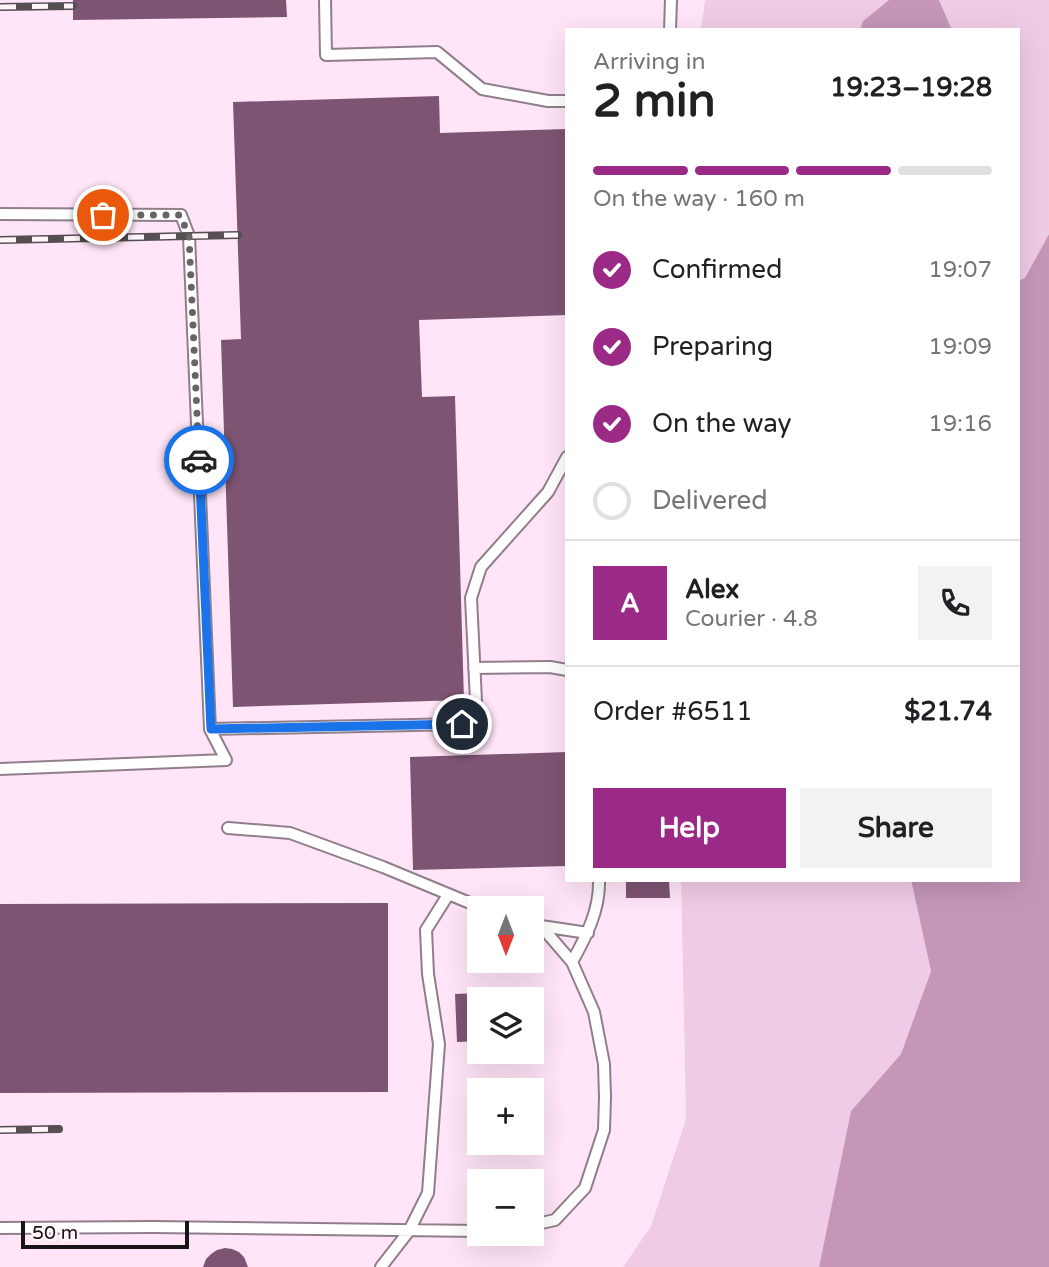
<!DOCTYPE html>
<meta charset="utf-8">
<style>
:root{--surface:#fff;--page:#f2f2f2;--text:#202124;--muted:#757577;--line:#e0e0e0;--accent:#9b2986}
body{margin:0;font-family:"Varela Round",sans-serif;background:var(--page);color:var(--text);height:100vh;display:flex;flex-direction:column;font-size:26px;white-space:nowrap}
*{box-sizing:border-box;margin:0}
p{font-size:23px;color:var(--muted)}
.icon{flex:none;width:38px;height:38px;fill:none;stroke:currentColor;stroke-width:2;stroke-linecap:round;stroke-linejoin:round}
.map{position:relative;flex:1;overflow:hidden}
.side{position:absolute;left:565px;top:28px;width:455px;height:854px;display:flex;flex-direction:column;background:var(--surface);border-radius:0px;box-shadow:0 7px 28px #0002}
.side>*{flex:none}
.needle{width:46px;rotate:180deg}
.tools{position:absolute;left:467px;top:896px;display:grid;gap:14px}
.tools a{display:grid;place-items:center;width:77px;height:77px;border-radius:0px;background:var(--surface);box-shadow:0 7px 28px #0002;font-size:35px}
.scale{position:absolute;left:21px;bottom:18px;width:168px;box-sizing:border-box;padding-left:7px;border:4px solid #1a1418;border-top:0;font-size:19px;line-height:24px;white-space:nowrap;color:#1a1418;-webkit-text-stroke:5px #fdf5fa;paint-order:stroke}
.pin{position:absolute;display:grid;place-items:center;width:60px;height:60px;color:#fff;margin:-30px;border:4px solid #fff;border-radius:50%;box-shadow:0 2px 7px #0007}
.courier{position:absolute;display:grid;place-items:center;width:70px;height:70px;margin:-35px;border:5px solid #1a73e8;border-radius:50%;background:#fff;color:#222;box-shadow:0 2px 9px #0007}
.overview em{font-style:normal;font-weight:700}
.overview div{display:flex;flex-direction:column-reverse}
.overview{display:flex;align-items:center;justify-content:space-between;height:119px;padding:0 28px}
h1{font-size:46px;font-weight:700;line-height:52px}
.bar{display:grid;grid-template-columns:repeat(4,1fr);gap:10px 7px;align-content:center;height:84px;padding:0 28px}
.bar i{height:9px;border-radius:5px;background:var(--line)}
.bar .current{background:var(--accent)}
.bar p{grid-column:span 4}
.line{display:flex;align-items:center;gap:18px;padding:0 28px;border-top:2px solid var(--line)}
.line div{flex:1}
.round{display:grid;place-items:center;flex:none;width:74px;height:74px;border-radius:0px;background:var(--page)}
ol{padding:0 28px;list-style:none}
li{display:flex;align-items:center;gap:21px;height:77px}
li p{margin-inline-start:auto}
li .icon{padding:7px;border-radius:50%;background:var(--accent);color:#fff;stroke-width:4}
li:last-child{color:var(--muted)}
li i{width:38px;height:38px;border:4px solid var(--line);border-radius:50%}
.action{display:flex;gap:14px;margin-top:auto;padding:14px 28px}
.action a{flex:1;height:80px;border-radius:0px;background:var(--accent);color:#fff;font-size:28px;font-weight:700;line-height:80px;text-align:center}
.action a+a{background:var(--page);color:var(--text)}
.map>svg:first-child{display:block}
</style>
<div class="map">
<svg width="1049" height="1267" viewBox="0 0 1049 1267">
<rect width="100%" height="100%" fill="#fdf5fa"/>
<!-- built -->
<path fill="#ffe5f7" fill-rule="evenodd" d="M0,0H705L701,30H567V880H681L686,1119L651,1226L623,1267H0ZM480,908H532V961H480ZM480,999H532V1052H480ZM480,1090H532V1143H480ZM480,1181H532V1234H480Z"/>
<!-- green -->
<path fill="#f0cbe5" d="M705,0H889L863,21L860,30H701Z
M939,0H1049V234L1025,279L1019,281L1018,30H952Z
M681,880H911L931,971L901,1054L851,1111L819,1267H623L651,1226L686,1119Z"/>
<!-- water -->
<path fill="#c596b8" d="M889,0H939L952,30H860L863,21Z
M1049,234V1267H819L851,1111L901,1054L931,971L911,880H1018V281L1025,278Z"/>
<!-- building -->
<path fill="#7e5473" d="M73,0H286L287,17L73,20Z
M439,96L440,133L567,129V315L419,320L422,397L455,396L464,700L233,707L221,340L241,339L233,102Z
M567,752V866L413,870L410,757Z
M626,880H669L670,898H626Z
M388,903V1092L0,1093V904Z
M529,991V999H480V1041L457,1042L455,994Z
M225,1248L232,1249L239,1252L244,1257L248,1267H203L206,1259L211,1254L217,1250Z"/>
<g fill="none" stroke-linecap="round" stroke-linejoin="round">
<defs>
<path id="service" d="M325,0L326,55L437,52L482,89L548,101H567
M670,30L671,0
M0,214L181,215L189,236L210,729L226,760L0,769
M474,668L550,667L567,670
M210,729L462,724L476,701L471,598L481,567L548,492L567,457
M228,828L290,833L383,867L482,908
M532,924L541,926L572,962L594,1012L604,1064L605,1097L604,1130L585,1188L555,1220L532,1225
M541,926L588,933
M572,962C586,937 600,910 599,880
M0,1228L153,1227L480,1231
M381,1267L409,1231L428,1193L439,1044L428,974L426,930L448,895"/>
</defs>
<!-- service casing -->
<use href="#service" stroke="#907f8b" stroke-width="14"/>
<!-- service -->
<use href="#service" stroke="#fff" stroke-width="10"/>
<defs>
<path id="rail" d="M0,7L73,6
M0,240L238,235
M0,1130L59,1129"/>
</defs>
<!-- rail casing -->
<use href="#rail" stroke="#554f53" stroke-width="8"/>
<!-- rail -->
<use href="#rail" stroke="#fdf5fa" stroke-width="5" stroke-dasharray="16" stroke-linecap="butt"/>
</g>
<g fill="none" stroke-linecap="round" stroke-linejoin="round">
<!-- done -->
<path stroke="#696367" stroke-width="7" stroke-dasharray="0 12.6" d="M103,215H180L189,236L199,460"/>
<!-- route -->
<path stroke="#1a73e8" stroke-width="9" d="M199,460L211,729L462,724"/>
</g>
</svg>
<div class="tools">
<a><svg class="needle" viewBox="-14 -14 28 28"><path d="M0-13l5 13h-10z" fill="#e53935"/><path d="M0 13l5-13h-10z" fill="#757577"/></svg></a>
<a><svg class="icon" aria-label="layers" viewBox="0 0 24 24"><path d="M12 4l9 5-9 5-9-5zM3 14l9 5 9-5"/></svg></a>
<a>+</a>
<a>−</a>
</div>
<div class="scale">50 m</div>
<div class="pin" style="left:103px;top:215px;background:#ea580c"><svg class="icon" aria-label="bag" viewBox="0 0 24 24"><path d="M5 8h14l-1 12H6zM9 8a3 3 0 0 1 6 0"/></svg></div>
<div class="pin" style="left:462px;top:724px;background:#1f2937"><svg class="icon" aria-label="home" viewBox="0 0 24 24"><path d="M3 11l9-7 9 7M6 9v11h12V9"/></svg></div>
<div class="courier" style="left:199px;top:460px"><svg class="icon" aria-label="car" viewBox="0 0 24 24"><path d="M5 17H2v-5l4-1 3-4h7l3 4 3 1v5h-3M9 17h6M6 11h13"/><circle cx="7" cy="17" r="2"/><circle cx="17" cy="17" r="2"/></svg></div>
<section class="side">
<div class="overview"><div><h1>2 min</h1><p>Arriving in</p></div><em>19:23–19:28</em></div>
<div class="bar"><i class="current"></i><i class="current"></i><i class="current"></i><i></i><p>On the way · 160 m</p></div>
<ol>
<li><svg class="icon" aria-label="check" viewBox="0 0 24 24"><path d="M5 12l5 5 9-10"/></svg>Confirmed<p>19:07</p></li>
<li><svg class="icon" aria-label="check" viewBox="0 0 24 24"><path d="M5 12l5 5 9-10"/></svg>Preparing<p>19:09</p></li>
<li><svg class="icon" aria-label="check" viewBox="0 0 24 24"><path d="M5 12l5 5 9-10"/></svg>On the way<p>19:16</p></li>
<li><i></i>Delivered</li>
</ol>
<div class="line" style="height:126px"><b class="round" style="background:var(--accent);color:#fff">A</b><div><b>Alex</b><p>Courier · 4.8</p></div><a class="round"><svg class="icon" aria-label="phone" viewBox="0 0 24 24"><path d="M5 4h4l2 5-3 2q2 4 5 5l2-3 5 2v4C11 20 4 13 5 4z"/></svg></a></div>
<div class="line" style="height:91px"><div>Order #6511</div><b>$21.74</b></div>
<div class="action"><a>Help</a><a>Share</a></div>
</section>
</div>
